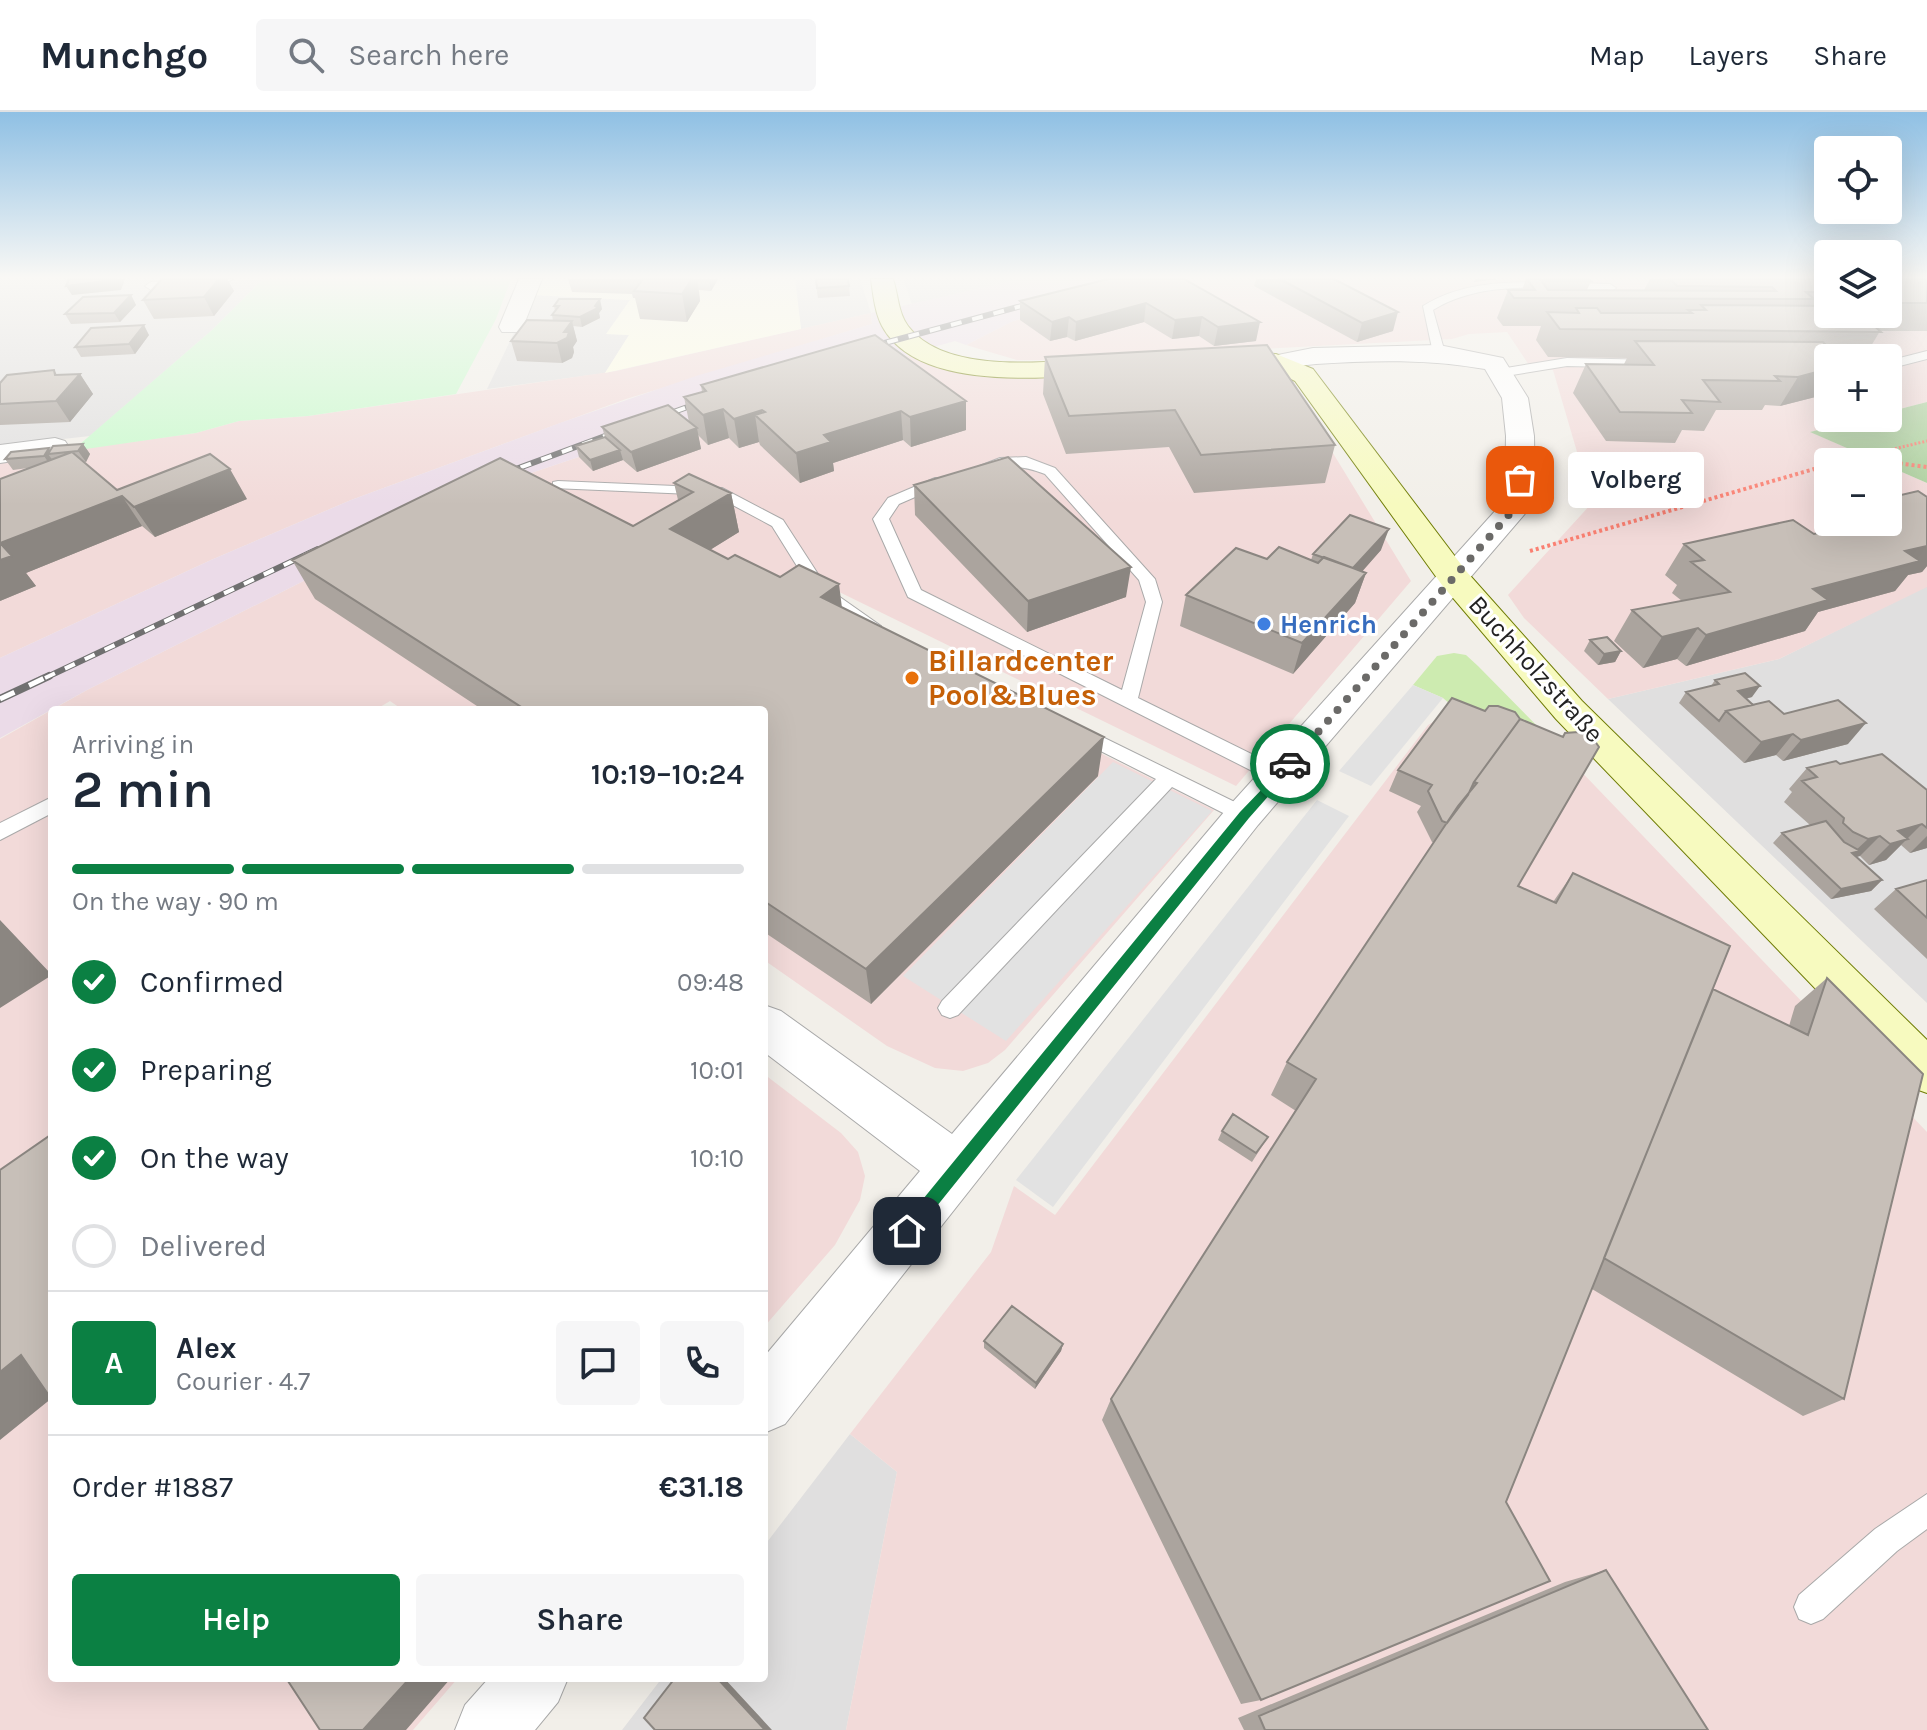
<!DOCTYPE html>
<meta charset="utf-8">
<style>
:root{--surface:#fff;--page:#f6f6f7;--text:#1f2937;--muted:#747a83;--line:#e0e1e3;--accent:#0b8043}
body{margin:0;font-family:Karla,sans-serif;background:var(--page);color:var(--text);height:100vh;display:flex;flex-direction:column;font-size:30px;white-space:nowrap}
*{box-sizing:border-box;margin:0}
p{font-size:26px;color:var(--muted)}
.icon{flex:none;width:44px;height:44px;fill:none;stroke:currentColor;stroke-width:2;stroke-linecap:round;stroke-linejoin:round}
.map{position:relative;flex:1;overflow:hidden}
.details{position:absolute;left:48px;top:594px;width:720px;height:976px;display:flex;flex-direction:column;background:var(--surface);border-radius:8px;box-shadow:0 8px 32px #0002}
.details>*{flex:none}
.tools{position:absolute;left:1814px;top:24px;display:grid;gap:16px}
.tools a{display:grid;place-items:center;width:88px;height:88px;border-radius:8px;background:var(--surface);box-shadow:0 8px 32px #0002;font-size:40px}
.pin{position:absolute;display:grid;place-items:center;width:68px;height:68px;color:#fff;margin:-34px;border-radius:16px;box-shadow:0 4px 12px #0006}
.courier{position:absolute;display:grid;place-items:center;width:80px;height:80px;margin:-40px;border:6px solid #0b8043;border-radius:50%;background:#fff;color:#222;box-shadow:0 2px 10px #0007}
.bubble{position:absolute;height:56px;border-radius:8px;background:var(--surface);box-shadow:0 8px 32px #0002;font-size:26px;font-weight:600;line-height:56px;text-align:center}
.headline em{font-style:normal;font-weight:600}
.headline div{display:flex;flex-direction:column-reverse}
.headline{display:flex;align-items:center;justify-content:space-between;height:136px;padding:0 24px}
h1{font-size:52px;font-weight:600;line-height:60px}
.bar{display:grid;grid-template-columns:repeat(4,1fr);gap:12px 8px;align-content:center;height:96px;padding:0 24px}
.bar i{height:10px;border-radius:6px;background:var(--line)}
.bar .active{background:var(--accent)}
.bar p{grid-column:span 4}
.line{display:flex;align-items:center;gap:20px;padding:0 24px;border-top:2px solid var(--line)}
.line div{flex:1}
.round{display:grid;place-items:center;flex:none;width:84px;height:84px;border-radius:8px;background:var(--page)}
ol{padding:0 24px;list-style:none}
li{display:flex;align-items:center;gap:24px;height:88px}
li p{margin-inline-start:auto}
li .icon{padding:8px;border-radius:50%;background:var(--accent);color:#fff;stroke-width:4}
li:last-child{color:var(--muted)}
li i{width:44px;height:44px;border:4px solid var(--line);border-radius:50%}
.cta{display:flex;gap:16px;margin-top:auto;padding:16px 24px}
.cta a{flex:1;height:92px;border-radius:8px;background:var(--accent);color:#fff;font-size:32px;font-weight:600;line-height:92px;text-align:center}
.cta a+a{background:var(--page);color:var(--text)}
header{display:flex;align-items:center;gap:48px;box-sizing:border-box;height:112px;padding:0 40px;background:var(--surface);border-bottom:2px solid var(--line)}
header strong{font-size:38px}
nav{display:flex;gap:44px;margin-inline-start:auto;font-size:28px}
.search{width:560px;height:72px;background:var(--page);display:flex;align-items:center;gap:20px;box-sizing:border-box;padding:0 28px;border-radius:8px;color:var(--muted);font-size:30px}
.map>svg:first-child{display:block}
</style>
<header>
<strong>Munchgo</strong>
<div class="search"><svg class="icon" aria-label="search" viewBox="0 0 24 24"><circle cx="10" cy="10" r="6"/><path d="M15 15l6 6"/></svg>Search here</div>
<nav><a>Map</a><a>Layers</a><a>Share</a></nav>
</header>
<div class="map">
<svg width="1927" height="1618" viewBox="0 0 1927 1618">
<rect width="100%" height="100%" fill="#f2efe9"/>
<!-- residential -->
<path fill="#e0dfdf" d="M0,167H214L147,173L146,178L263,167L212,218L90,324L0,334Z
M795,167H860L871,201L801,217Z
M903,167H1021L912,192Z
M532,183L630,188L607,222L629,223L605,261L487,277Z
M1927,474V891L1608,587L1779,547Z
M850,1322L897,1360L846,1618H622L662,1566H764V1434Z"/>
<!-- commercial -->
<path fill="#f2dad9" d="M1175,167H1828V202H1888L1927,171V290L1888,300V246H1828V306H1865L1811,320L1879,350H1828V410H1888V354L1927,371V475L1779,547L1608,587L1524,506L1508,483L1592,391L1553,258L1531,256L1507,220L1469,222L1452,227L1050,248H1017L966,233L1013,209Z
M871,201L872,212L626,287L351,388L211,448L0,546V348L196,321L239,309L308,304L616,259Z
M905,243L970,260L1019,267L1212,260L1303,292L1411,469L1236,674L829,475L805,493L1214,698L1005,938L988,951L963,959L935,956L887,934L764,848V598H403L390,589L375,598H52V1566H458L413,1618H0V627L87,578L492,374L757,285Z
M1477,597L1517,606L1549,626L1927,1020V1618H846L897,1360L850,1322L991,1140L1014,1074L1055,1103L1428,613L1450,600Z
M764,962L841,1021L858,1040L865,1064L860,1088L835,1133L764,1215Z"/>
<!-- industrial -->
<path fill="#ebdbe8" d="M1021,167H1175L1013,209L966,233L955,229L757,285L492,374L87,578L0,626V546L211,448L351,388L560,311L696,264L872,212L871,201Z"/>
<!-- education -->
<path fill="#ffffe5" d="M539,167H795L801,217L605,261L629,223L606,222L630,188L532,183Z"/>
<!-- grass -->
<path fill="#cdebb0" d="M1454,541L1466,543L1478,554L1549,626C1520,606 1493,596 1457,598L1443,586L1413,573L1437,544Z"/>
<!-- forest -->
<path fill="#add19e" d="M1927,290V371L1888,354V350H1879L1810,320L1865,306H1888V300Z"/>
<!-- park -->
<path fill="#c8facc" d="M263,167H511L496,207L456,282L308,304L239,309L196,321L72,339L212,218Z"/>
<!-- parking -->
<path fill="#e2e2e2" d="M1413,573L1443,586L1371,674L1339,659Z
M1113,650L1212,699L1006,929L903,864Z
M1317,688L1349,704L1053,1095L1016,1068Z"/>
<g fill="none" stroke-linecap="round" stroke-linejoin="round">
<defs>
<path id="lane" d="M193,167H233L227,170L151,178L145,174L151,170Z
M1540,170L1610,172L1616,176L1610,180C1552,177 1485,166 1433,198L1445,241L1439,245L1433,241L1423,194C1459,172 1498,170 1540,170Z
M1927,239V247L1888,257V249Z
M1567,246L1655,248L1661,252L1655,256L1567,254L1500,265L1493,261L1500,257Z
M1026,345L1055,356L1155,467L1162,490L1138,586L1286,659L1289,664L1286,669H1272L908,485L873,407L888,386L935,366H945V372L899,392L889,407L921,478L1122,578L1146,490L1139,468L1045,362C1022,353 1008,353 984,359L977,355L1000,346Z
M558,369L722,376L783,408L827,476L881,514L872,519L866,518L815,483L772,414L714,383L553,376V370Z
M1078,613L1251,698L1254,703L1251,708H1237L1172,675L958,903L950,906L942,903L938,896L942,889L1156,667L1071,624L1069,619L1071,614Z
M52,685V701L0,728V711Z
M1927,1382V1417L1897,1439L1823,1507L1811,1512L1799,1507L1794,1495L1799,1483L1875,1417Z"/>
<path id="street" d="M519,167H542L523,215L520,220H502L499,215Z
M1439,233L1503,246L1528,286L1534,324L1535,390L1258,713L785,1312L764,1321V1245L920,1059L764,940V893L781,899L952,1022L1230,693L1505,388L1506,324L1502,286L1485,257C1429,247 1373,248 1316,252C1300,253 1283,260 1267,255L1263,250L1267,245L1313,236Z
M55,326L65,329L69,335L65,341L0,351V333Z
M489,1566H568L558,1590L535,1618H455L465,1593Z"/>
<path id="secondary" d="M871,167H893C898,181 898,201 908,214C945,263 1047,250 1102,246L1111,248L1115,254L1111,260L1102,262C1041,266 917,279 882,214C875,201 873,182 871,167Z
M1219,239L1276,242L1313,257L1466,459L1582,589L1927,928V981L1910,975L1556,607L1442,473L1295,269L1271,257L1210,252L1206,247L1210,242Z"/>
</defs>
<!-- lane casing -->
<use href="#lane" stroke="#a9a9a9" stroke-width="2"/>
<!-- street casing -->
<use href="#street" stroke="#a9a9a9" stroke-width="2"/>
<!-- secondary casing -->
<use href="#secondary" stroke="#707d05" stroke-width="2"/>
<!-- path-far1 -->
<path stroke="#fa8072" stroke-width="3" stroke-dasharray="2 2" stroke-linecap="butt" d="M1860,345L1927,329"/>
<!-- path -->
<path stroke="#fa8072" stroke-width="4" stroke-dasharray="3 3" stroke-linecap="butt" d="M1858,346L1927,355
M1838,350L1869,343
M1530,439L1828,353"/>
<!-- lane -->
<use href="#lane" fill="#fff" fill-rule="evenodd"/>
<!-- street -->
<use href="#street" fill="#fff" fill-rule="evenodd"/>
<!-- secondary -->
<use href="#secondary" fill="#f7fabf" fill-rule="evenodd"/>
<defs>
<path id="rail-far1" d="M866,236L1040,189
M654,307L707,288
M500,363L624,317
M45,566L318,437"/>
<path id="rail" d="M0,587L49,564"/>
</defs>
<!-- rail-far1 casing -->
<use href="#rail-far1" stroke="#707070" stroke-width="6"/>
<!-- rail casing -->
<use href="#rail" stroke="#707070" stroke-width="8"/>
<!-- rail-far1 -->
<use href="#rail-far1" stroke="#fff" stroke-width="4" stroke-dasharray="11" stroke-linecap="butt"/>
<!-- rail -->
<use href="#rail" stroke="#fff" stroke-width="5" stroke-dasharray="16" stroke-linecap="butt"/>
</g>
<!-- wall -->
<path fill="#aba49e" d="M162,167H227L234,179L214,204L154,207L143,188Z
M568,167H718L711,179L699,178L700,189L687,210L640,207L635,186H633L632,182L572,180Z
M815,167L849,174L850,184L818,186Z
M1184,167L1256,229L1214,234L1199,224L1172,227L1144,210L1075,229L1067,225L1050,229L1020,208V189Z
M1256,167H1334L1393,219L1357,230L1254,174Z
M1526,167H1589L1591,169L1587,178H1644L1650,167H1828V202H1888V167L1927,191V219H1880L1864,246H1828V280L1827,282L1780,294L1765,293L1762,298H1716L1704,319L1682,318L1675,331L1606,329L1573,281L1586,252H1624L1627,246L1548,245L1536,228L1541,214H1503L1497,206L1508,178H1522Z
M131,183L136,193L120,210L71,212L65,202Z
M554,194L602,197L599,201L600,206L582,215L573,214L577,229L573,235L574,240L572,246L562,251L517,249L511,229L553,209L552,203L555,199Z
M149,223L135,242L81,245L75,235Z
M875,223L966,318L911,335L903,328L833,351L834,359L800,371L760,333L759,330L739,336L729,326L708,333L698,323L701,337L637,360L623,348L593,359L579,345L576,334L605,325L602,315L689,310L684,285L702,280L701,273Z
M1045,245L1335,333L1325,371L1194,381L1169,335L1066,342L1043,282Z
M80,262L93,282L70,310L0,313V271L57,263Z
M83,332L90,342L86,350H84L117,378L247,387L155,425L142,414L26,461L36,474L0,489L28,356L13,358L5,347Z
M674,371L731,381L739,420L710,438L728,447L842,495L1098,664L871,892L764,820V598H483L315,487L292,448L633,414L678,388Z
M914,373L1126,485L1027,520L915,403Z
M1927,385V454L1922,460L1908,463L1895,479L1818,500L1805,519L1686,554L1677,547L1643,556L1614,529L1632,498L1682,489L1672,481L1677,473L1665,463L1684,432L1814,422L1841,416L1846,410H1888Z
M1381,438L1362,459L1366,461L1355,491L1293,562L1180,514L1186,483L1267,447L1311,448L1313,442Z
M1590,528L1621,539L1615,550L1598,553L1584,539Z
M1715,568L1752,585L1746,587L1753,593L1784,602L1848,632L1783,649L1776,643L1744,651L1679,591L1686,580L1711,574Z
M1452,586L1518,774L1553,790L1573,761L1713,877L1789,914L1795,894L1827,866L1844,1287L1803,1304L1592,1177L1261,1588L1241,1592L1102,1308L1111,1287L1296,999L1271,983L1287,950L1434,731L1432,730L1417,700L1421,694L1389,679L1398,658Z
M1840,652L1927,678V736L1910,741L1901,733L1886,748L1869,753L1860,744L1856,745L1882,768L1871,779L1831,787L1773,731L1782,721L1810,713L1784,690L1792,680L1789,677L1807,656Z
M1927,768V847L1874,797L1896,777Z
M1222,1019L1268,1025L1252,1050L1218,1028Z
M984,1229L1063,1232L1061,1239L1035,1277L984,1236Z
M1606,1458L1708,1618H1244L1238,1606L1565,1470Z"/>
<!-- shaded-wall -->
<path fill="#8b8681" d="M116,167H125L121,178L72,183L66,174Z
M219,167H227L234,179L214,204L204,185Z
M688,167H697L700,189L687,210L682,182Z
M709,167H718L711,179Z
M1475,167H1498L1474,170Z
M131,183L136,193L120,210L114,201Z
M600,187L602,197L599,201L600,206L582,215L580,205L595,194Z
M1146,191L1144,210L1075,229L1076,210Z
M1398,200L1393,219L1357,230L1362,211Z
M1069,205L1067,225L1050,229L1052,210Z
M1202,205L1199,224L1172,227L1175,208Z
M572,209L577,229L573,235L574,240L572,246L562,251L557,231Z
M1260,210L1256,229L1214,234L1218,215Z
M144,213L149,223L135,242L129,232Z
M1828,257V280L1827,282L1780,294L1798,265Z
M54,258L66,278L80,262L93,282L70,310L56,289L55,263Z
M966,289V318L911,335L910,305Z
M723,297L729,326L708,333L703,303Z
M762,298L765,312L755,303L759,330L739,336L734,307Z
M901,299L903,328L833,351L834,359L800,371L796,341L824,323Z
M697,316L701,337L637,360L631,340Z
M83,332L90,342L86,350L78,339Z
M49,336L52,342H48L54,350L51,354L44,344Z
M620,338L623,348L593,359L590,348Z
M230,357L247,387L155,425L134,395Z
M731,381L739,420L679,457L670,417Z
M122,384L142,414L26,461L36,474L0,489V431Z
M1389,417L1381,438L1346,478L1353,456Z
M1927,434V454L1922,460L1908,463L1895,479L1818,500L1805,519L1686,554L1706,523L1905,439Z
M1131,455L1126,485L1027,520L1028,489Z
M1366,461L1355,491L1293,562L1302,531Z
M839,472L844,512L821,485Z
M1698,516L1677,547L1643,556L1662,525Z
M1621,539L1615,550L1598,553L1604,542Z
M1760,574L1752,585L1730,590L1738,579Z
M1866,611L1848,632L1783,649L1801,628Z
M1793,622L1776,643L1744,651L1761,630Z
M1104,625L1098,664L871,892L866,857Z
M1922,712L1886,748L1869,753L1890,732L1898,719Z
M1880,724L1860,744L1852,746L1842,751L1868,727Z
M1927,724V736L1910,741Z
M1882,768L1871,779L1831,787L1841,777Z
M0,808L52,863L0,896Z
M1063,1232L1061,1239L1035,1277L1036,1271Z
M21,1243L52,1256V1286L0,1328V1260Z
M410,1566H451L406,1618H363Z
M717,1566H724L772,1618H765Z"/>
<!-- building -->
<path fill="#c7bfb8" stroke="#8b8681" stroke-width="2" d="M69,167H116L115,168L66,174Z
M162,167H219L204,185L143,188Z
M643,167H692L682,182L634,179Z
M816,167H848L849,174L817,176Z
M1108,167H1184L1260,210L1218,215L1202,205L1175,208L1146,191L1076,210L1069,205L1052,210L1020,189Z
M1280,167H1334L1398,200L1362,211Z
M1527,167H1540L1548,178L1776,179L1772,175L1677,174L1670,167H1821L1828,173V180H1806L1814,187L1514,186L1508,178H1535Z
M1545,167H1589L1591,169H1547Z
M1888,167H1927V191H1888Z
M131,183L114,201L65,202L83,185Z
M559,187H600L595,194L598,196L580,205L552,203L559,194H554Z
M1701,193L1828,194V202H1861L1881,220L1560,217L1547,200L1579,201L1576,196H1597L1601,201H1692L1688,198H1706Z
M527,208L572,209L564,220H569L567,226L557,231L511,229Z
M144,213L129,232L75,235L91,216Z
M875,223L966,289L910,305L901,299L824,323L831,330L796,341L755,303L765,300L762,298L734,307L723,297L703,303L684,285L706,279L701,273Z
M1635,229L1823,230L1838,246H1828V257L1798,265L1775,264L1780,269L1703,268L1720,290L1682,288L1692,301L1620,300L1586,252L1654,253Z
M1267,233L1335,333L1201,343L1175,298L1069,304L1045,245Z
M54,258L55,263L80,262L56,289L0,292V271L7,263Z
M668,293L697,316L631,340L602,315Z
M605,325L620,338L590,348L576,334Z
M83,332L78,339L48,342L53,334Z
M49,336L44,344L5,347L11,340Z
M72,340L117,378L210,342L230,357L134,395L122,384L0,431V367Z
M1008,345L1131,455L1028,489L914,373Z
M500,346L633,414L693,380L674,371L689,362L731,381L670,417L728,447L735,443L780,465L799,453L839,472L821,485L1104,625L866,857L764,789V598H526L292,448Z
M1918,379L1927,385V434L1905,439L1920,449L1813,477L1828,488L1706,523L1698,516L1662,525L1632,498L1730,480L1691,450L1704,448L1684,432L1793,408L1814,422L1862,411L1879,422L1898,418L1885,410H1888V386Z
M1350,403L1389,417L1353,456L1313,442Z
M0,431L12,444L0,448Z
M1279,435L1318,451L1324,445L1366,461L1302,531L1186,483L1236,436L1267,447Z
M1607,525L1621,539L1604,542L1590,528Z
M1745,561L1760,574L1738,579L1753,593L1726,599L1719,609L1686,580L1719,572L1715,568Z
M1452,586L1485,599L1489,594H1498L1515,600L1520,607L1474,670L1468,683L1447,711L1442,709L1428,679L1432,673L1398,658Z
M1838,588L1866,611L1801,628L1793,622L1761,630L1726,599L1769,589L1784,602Z
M1520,607L1563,625L1565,621L1578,620L1592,625L1599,635L1518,774L1556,791L1573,761L1730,834L1506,1390L1550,1469L1261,1588L1111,1287L1316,967L1287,950L1458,694L1477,671L1474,670Z
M1882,642L1927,678V716L1922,712L1898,719L1908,727L1890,732L1880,724L1868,727L1853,720L1843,711L1844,706L1802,669L1817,665L1807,656L1836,649L1840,652Z
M1826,709L1844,730L1860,739L1852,741L1882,768L1841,777L1782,721Z
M1927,768V806L1896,777Z
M1827,866L1923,962L1844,1287L1604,1146L1713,877L1808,923Z
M1233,1002L1268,1025L1256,1041L1222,1019Z
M52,1022V1283L50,1285L21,1243L0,1260V1058Z
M1012,1194L1063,1232L1036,1271L984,1229Z
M1606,1458L1708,1618H1265L1259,1604Z
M286,1566H410L363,1618H320Z
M675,1566H717L765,1618H655L644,1606Z"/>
<!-- sky -->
<linearGradient id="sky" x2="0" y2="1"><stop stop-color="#8fc0e4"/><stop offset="0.42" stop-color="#f9f8f5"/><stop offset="1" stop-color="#f9f8f5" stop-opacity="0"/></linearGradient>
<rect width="1927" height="393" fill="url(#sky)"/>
<!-- route -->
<path fill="#0b8043" d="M1290,648L1294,649V655L1249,706L912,1125H901V1114L1240,700Z"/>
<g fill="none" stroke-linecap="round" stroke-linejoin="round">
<!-- done -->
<path stroke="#6b6a68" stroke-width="8" stroke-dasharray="0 14.4" d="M1290,652L1520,390V368"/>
</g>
<!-- markers -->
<circle fill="#3f7fe0" stroke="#fff" stroke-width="3" cx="1264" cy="512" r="8"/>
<circle fill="#e8710a" stroke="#fff" stroke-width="3" cx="912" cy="566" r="8"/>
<g text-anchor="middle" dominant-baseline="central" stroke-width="6" stroke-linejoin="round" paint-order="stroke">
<!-- far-shop labels -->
<g font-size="26" font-weight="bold" fill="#366cbe" stroke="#fff" text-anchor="start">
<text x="1280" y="512">Henrich</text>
</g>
<!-- far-street labels -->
<g font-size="26" fill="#222" stroke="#fff">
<text transform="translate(1536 557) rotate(48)">Buchholzstraße</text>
</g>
<!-- food labels -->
<g font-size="30" font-weight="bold" fill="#c56008" stroke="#fff" text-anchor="start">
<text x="928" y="549">Billardcenter<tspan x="928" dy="34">Pool&amp;Blues</tspan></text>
</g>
</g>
</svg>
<div class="tools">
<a><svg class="icon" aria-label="locate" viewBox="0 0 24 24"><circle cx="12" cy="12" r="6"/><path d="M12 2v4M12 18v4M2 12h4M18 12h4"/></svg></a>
<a><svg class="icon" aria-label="layers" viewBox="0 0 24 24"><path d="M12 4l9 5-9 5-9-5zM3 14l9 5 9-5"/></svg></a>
<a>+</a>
<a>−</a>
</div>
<div class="pin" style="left:1520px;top:368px;background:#ea580c"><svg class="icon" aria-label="bag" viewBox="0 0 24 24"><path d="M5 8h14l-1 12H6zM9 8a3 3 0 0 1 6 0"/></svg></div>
<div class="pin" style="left:907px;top:1119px;background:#1f2937"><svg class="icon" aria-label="home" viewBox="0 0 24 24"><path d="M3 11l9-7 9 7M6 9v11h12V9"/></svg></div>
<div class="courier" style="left:1290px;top:652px"><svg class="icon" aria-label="car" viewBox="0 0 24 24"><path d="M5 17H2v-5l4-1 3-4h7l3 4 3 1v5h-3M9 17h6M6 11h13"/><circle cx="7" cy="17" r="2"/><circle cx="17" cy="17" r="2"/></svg></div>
<div class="bubble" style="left:1568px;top:340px;width:136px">Volberg</div>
<section class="details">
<div class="headline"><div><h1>2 min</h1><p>Arriving in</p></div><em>10:19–10:24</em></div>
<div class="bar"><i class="active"></i><i class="active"></i><i class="active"></i><i></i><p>On the way · 90 m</p></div>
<ol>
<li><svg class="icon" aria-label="check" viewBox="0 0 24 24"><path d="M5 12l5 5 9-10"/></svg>Confirmed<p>09:48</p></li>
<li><svg class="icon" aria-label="check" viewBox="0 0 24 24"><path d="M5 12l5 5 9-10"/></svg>Preparing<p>10:01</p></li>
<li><svg class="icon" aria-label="check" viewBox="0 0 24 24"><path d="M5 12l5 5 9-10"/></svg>On the way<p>10:10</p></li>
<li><i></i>Delivered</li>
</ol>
<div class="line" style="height:144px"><b class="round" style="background:var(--accent);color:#fff">A</b><div><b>Alex</b><p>Courier · 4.7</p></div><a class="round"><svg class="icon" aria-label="chat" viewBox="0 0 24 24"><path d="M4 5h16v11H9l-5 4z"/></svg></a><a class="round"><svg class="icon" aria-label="phone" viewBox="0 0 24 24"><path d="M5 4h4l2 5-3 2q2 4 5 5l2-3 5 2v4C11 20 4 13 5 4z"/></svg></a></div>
<div class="line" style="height:104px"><div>Order #1887</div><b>€31.18</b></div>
<div class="cta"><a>Help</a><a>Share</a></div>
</section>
</div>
